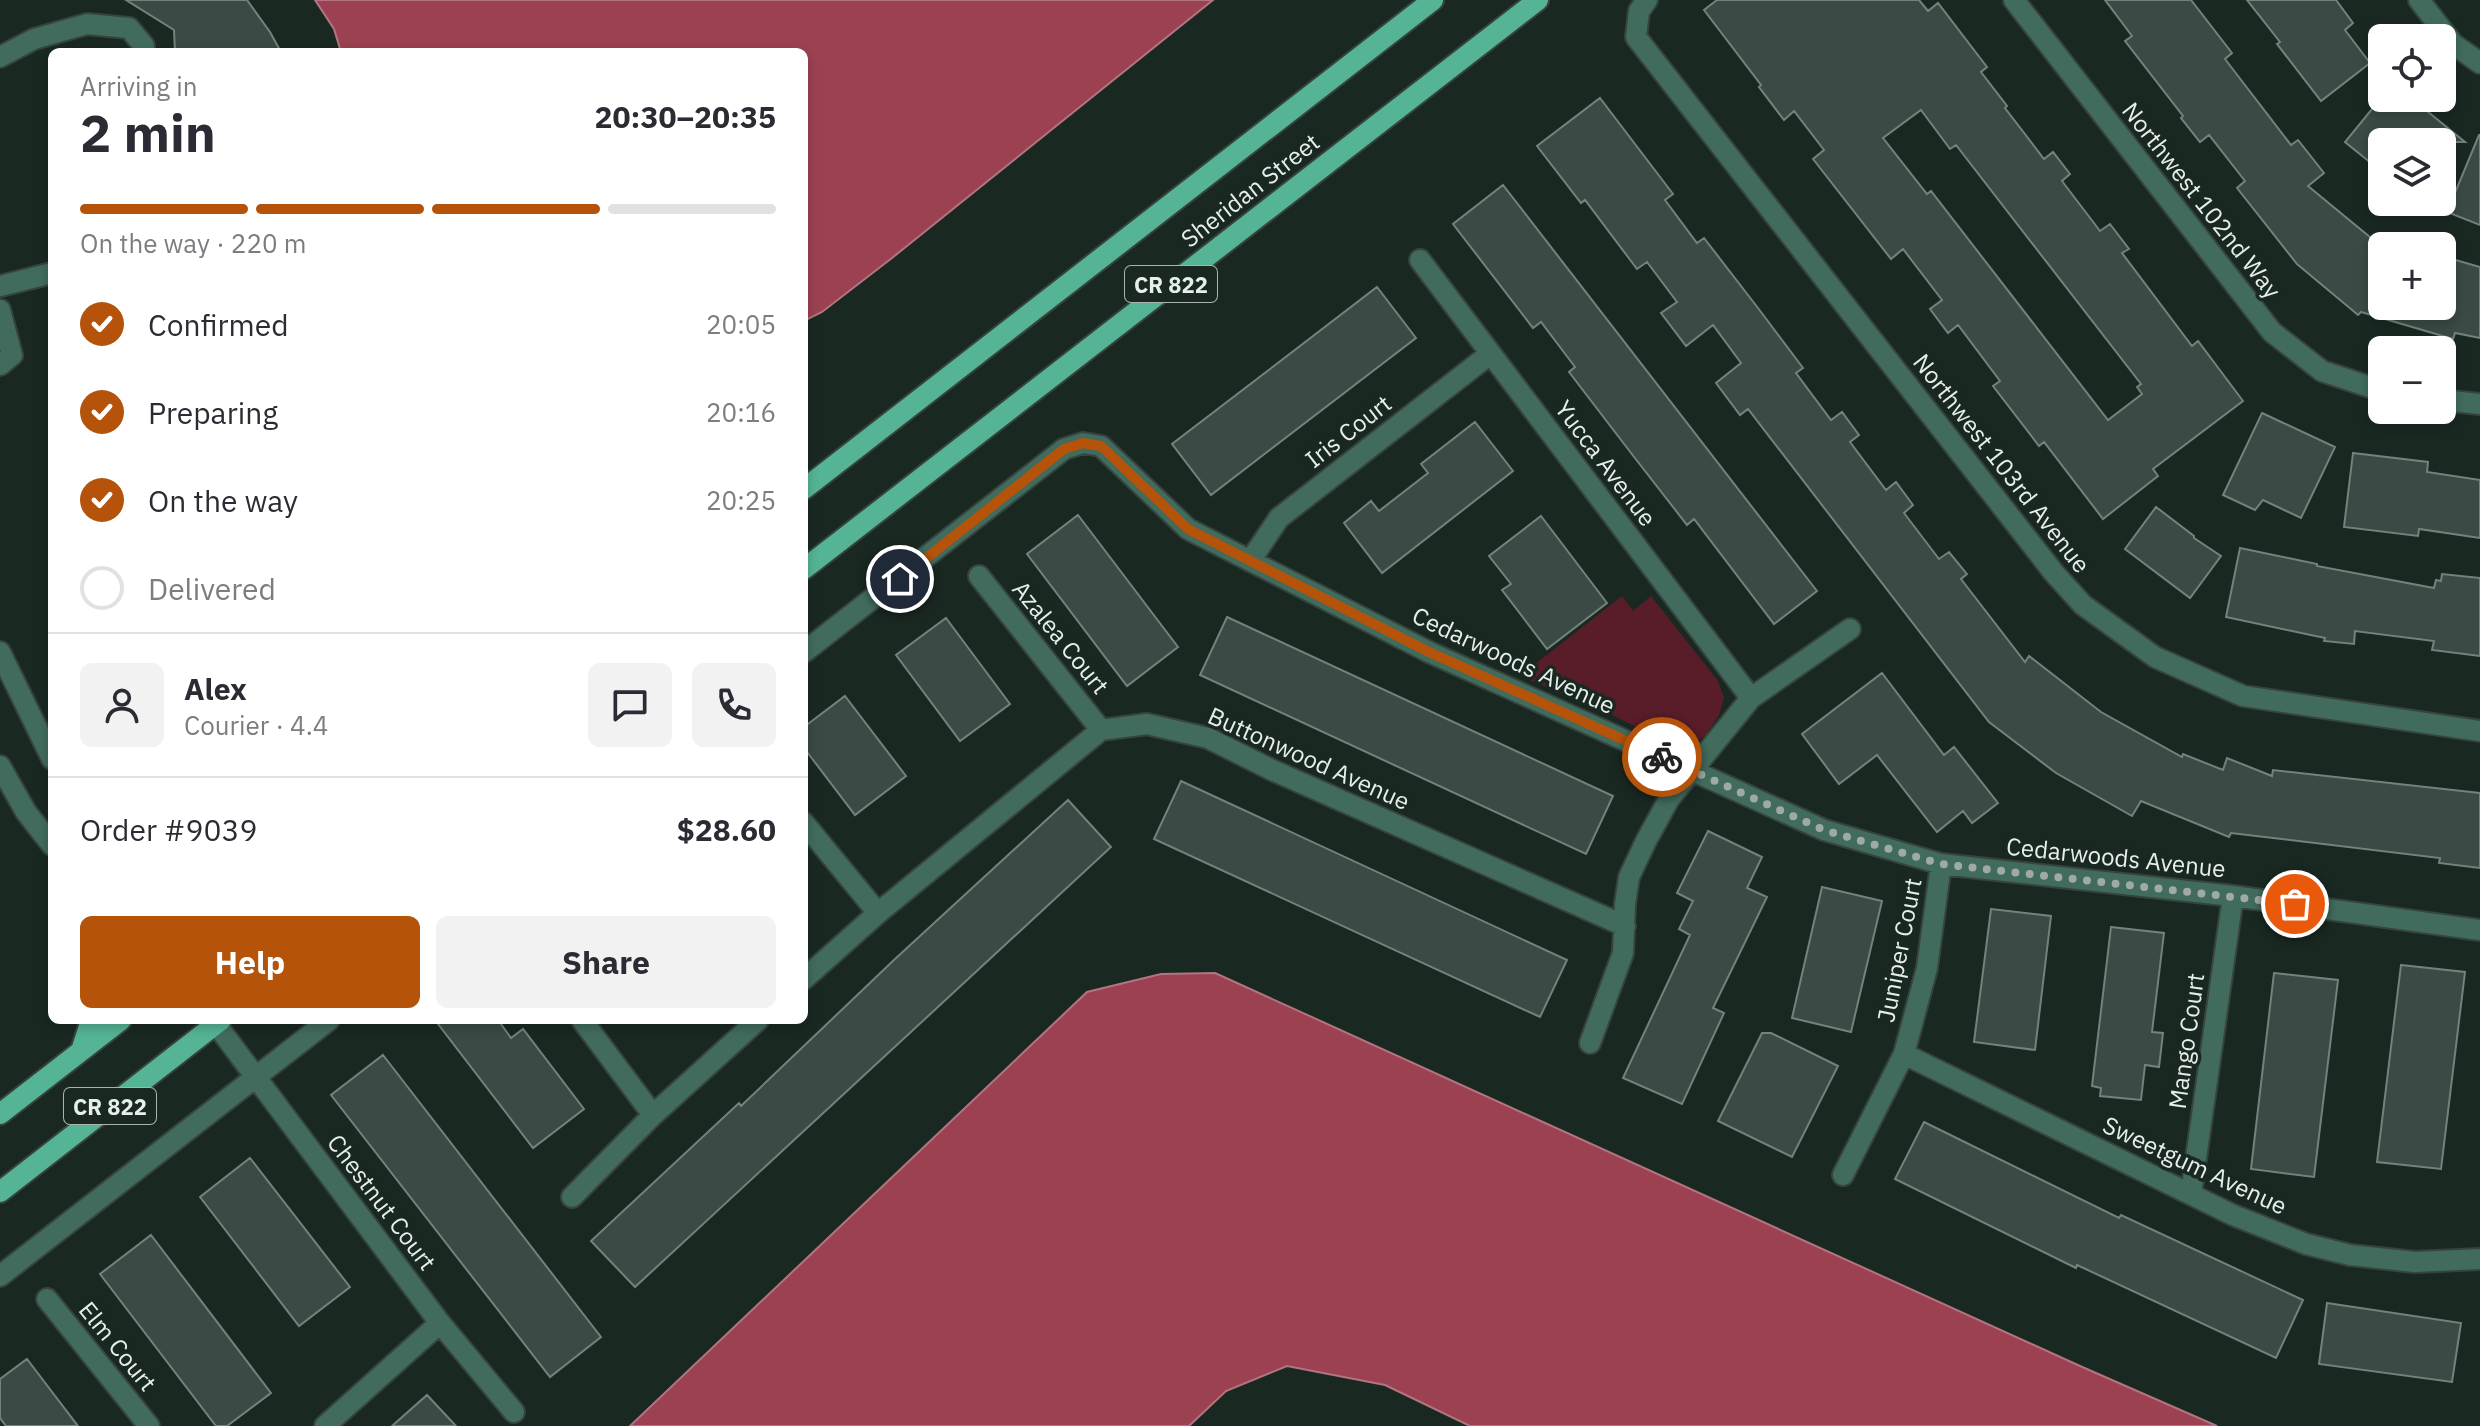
<!DOCTYPE html>
<meta charset="utf-8">
<style>
:root{--surface:#fff;--page:#f2f2f3;--text:#2b2b33;--muted:#7c7c81;--line:#e1e1e2;--accent:#b45309}
body{margin:0;font-family:"IBM Plex Sans",sans-serif;background:var(--page);color:var(--text);height:100vh;display:flex;flex-direction:column;font-size:30px;white-space:nowrap}
*{box-sizing:border-box;margin:0}
p{font-size:26px;color:var(--muted)}
.icon{flex:none;width:44px;height:44px;fill:none;stroke:currentColor;stroke-width:2;stroke-linecap:round;stroke-linejoin:round}
.map{position:relative;flex:1;overflow:hidden}
.sheet{position:absolute;left:48px;top:48px;width:760px;height:976px;display:flex;flex-direction:column;background:var(--surface);border-radius:12px;box-shadow:0 4px 12px #0003}
.sheet>*{flex:none}
.tools{position:absolute;left:2368px;top:24px;display:grid;gap:16px}
.tools a{display:grid;place-items:center;width:88px;height:88px;border-radius:12px;background:var(--surface);box-shadow:0 4px 12px #0003;font-size:40px}
.pin{position:absolute;display:grid;place-items:center;width:68px;height:68px;color:#fff;margin:-34px;border:4px solid #fff;border-radius:50%;box-shadow:0 2px 8px #0007}
.courier{position:absolute;display:grid;place-items:center;width:80px;height:80px;margin:-40px;border:6px solid #b45309;border-radius:50%;background:#fff;color:#222;box-shadow:0 2px 10px #0007}
.overview em{font-style:normal;font-weight:700}
.overview div{display:flex;flex-direction:column-reverse}
.overview{display:flex;align-items:center;justify-content:space-between;height:136px;padding:0 32px}
h1{font-size:52px;font-weight:700;line-height:60px}
.bar{display:grid;grid-template-columns:repeat(4,1fr);gap:12px 8px;align-content:center;height:96px;padding:0 32px}
.bar i{height:10px;border-radius:6px;background:var(--line)}
.bar .active{background:var(--accent)}
.bar p{grid-column:span 4}
.line{display:flex;align-items:center;gap:20px;padding:0 32px;border-top:2px solid var(--line)}
.line div{flex:1}
.round{display:grid;place-items:center;flex:none;width:84px;height:84px;border-radius:12px;background:var(--page)}
ol{padding:0 32px;list-style:none}
li{display:flex;align-items:center;gap:24px;height:88px}
li p{margin-inline-start:auto}
li .icon{padding:8px;border-radius:50%;background:var(--accent);color:#fff;stroke-width:4}
li:last-child{color:var(--muted)}
li i{width:44px;height:44px;border:4px solid var(--line);border-radius:50%}
.button{display:flex;gap:16px;margin-top:auto;padding:16px 32px}
.button a{flex:1;height:92px;border-radius:12px;background:var(--accent);color:#fff;font-size:32px;font-weight:700;line-height:92px;text-align:center}
.button a+a{background:var(--page);color:var(--text)}
.map>svg:first-child{display:block}
</style>
<div class="map">
<svg width="2480" height="1426" viewBox="0 0 2480 1426">
<rect width="100%" height="100%" fill="#1a2822"/>
<!-- green -->
<path fill="#591d29" d="M1622,596L1633,611L1651,596L1718,681L1724,698L1719,715L1706,735L1691,745L1675,746L1610,714L1520,676Z"/>
<!-- water -->
<path fill="#9b4152" stroke="#b27580" stroke-width="2" d="M315,0H1213L892,258L822,312L804,321V52H341L334,29Z
M1215,973L2080,1366L2217,1426H1470L1385,1385L1287,1366L1226,1391L1189,1426H630L1087,992L1161,974Z"/>
<!-- building -->
<path fill="#3b4a44" stroke="#72837c" stroke-width="2" fill-rule="evenodd" d="M126,0H247L270,32L281,52H175L174,30Z
M1717,0H1919L1928,11L1938,3L1987,67L1981,72L2007,106L2005,108L2044,159L2053,152L2070,174L2062,181L2100,231L2110,224L2129,249L2122,253L2192,346L2198,341L2243,401L2153,469L2158,476L2103,519L2044,442L2039,446L1993,386L2000,381L1958,325L1948,333L1930,309L1942,300L1903,249L1891,259L1813,159L1824,150L1794,111L1784,120L1759,87L1761,85L1704,10ZM1921,110L1950,149L1956,145L2141,384L2137,387L2142,394L2108,420L1931,191L1927,194L1883,138Z
M2105,0H2191L2232,53L2225,59L2291,145L2298,140L2324,173L2308,186L2382,247V306H2442V256L2480,267V338L2455,333L2453,339L2361,312L2358,315L2297,264L2237,188L2245,181L2209,135L2200,142L2181,118L2183,116L2125,41L2132,36Z
M2247,0H2336L2353,23L2345,30L2370,63L2321,101L2277,44L2280,42Z
M1600,98L1673,194L1665,200L1697,243L1704,238L1758,308L1803,368L1796,373L1831,420L1842,412L1859,435L1850,442L1886,490L1896,482L1913,505L1904,513L1939,559L1949,552L1967,574L1961,579L2025,662L2029,656L2101,712L2182,757L2183,754L2223,770L2227,758L2272,776L2273,770L2480,793V868L2439,863L2440,858L2231,833L2229,837L2141,801L2132,816L2056,773L1989,722L1748,409L1740,415L1716,383L1741,363L1713,325L1686,346L1661,313L1677,302L1647,262L1637,269L1585,200L1581,203L1537,146Z
M2381,98H2411L2465,142H2382V172L2345,142Z
M2479,135H2480V225L2447,212Z
M1503,185L1817,591L1774,624L1694,519L1687,525L1631,453L1569,372L1575,367L1541,322L1533,328L1453,224Z
M1377,287L1416,338L1211,495L1172,444Z
M2262,413L2335,447L2301,518L2263,500L2255,510L2223,495Z
M1475,422L1513,471L1382,573L1344,523L1371,501L1379,511L1428,473L1421,464Z
M2353,453L2428,462L2427,472L2480,480V538L2419,529L2418,536L2344,527Z
M2156,507L2194,536V538L2221,556L2190,598L2125,549Z
M1078,515L1178,647L1127,686L1027,554Z
M1541,516L1607,603L1547,649L1502,590L1511,584L1489,556Z
M2240,548L2317,564V566L2434,588L2436,580L2441,581L2442,574L2480,578V656L2432,650L2434,641L2355,631L2354,644L2324,641L2325,638L2226,617Z
M1227,617L1613,796L1586,854L1200,675Z
M946,618L1010,704L960,741L896,655Z
M1882,673L1944,755L1954,747L1998,803L1972,823L1963,811L1937,832L1877,755L1839,784L1802,734Z
M845,696L906,776L855,815L804,748V727Z
M1181,781L1567,960L1540,1017L1154,839Z
M1068,800L1111,847L635,1287L591,1241L739,1103L741,1106L895,959Z
M1708,831L1762,857L1747,888L1767,897L1713,1008L1724,1013L1682,1104L1623,1078L1690,935L1679,929L1693,901L1677,893Z
M1822,887L1882,901L1851,1032L1792,1018Z
M1991,909L2051,916L2035,1050L1974,1042Z
M2111,927L2164,933L2152,1032L2163,1033L2159,1067L2145,1065L2141,1100L2100,1096L2101,1088L2092,1086Z
M2401,965L2465,972L2441,1169L2377,1162Z
M2274,973L2338,980L2314,1177L2251,1169Z
M435,1020H498L511,1038L523,1029L584,1109L533,1148Z
M1762,1033H1771L1838,1066L1792,1157L1718,1121Z
M383,1055L601,1337L550,1377L331,1095Z
M1924,1122L2119,1218L2121,1215L2303,1300L2276,1358L2077,1265L2076,1268L1895,1179Z
M250,1158L350,1287L299,1326L200,1197Z
M151,1235L271,1393L227,1426H216L100,1274Z
M2327,1303L2461,1323L2452,1382L2319,1364Z
M27,1359L78,1426H6L0,1418V1379Z
M427,1395L456,1426H392Z"/>
<g fill="none" stroke-linecap="round" stroke-linejoin="round">
<defs>
<path id="minor" d="M1647,0L1639,11L1636,37L2054,573L2083,605L2155,657L2243,696L2480,731
M2014,0L2272,332L2322,371L2382,391
M2419,0L2453,44L2480,63
M0,57L34,39L87,24L129,28L144,46V52
M1420,260L1751,698
M0,286L52,273
M0,310L12,355L0,365
M2442,400L2480,404
M1250,561L1279,518L1490,354
M979,576L1101,730
M0,652L52,759
M804,652L1064,449L1083,443L1101,446L1188,529L1429,652L1824,830L1941,864L2233,896L2480,930
M0,766L26,812L52,845
M804,823L878,913
M804,979L878,913L1101,730L1147,724L1208,738L1272,770L1625,926
M213,1020L440,1323L514,1412
M582,1020L653,1115
M1590,1043L1623,953L1625,904L1629,877L1646,841L1669,799L1751,698L1850,629
M1904,1054L2233,1215L2306,1244L2350,1255L2415,1262L2480,1259
M1843,1175L1904,1054L1927,968L1941,864
M2191,1194L2233,896
M572,1197L653,1115L758,1020
M0,1276L329,1020
M47,1299L149,1426
M325,1426L440,1323"/>
<path id="major" d="M804,489L1433,0
M804,569L1538,0
M81,1051L91,1020
M0,1114L121,1020
M0,1192L221,1020"/>
</defs>
<!-- minor casing -->
<use href="#minor" stroke="#37443e" stroke-width="24"/>
<!-- major casing -->
<use href="#major" stroke="#37443e" stroke-width="24"/>
<!-- minor -->
<use href="#minor" stroke="#416c5d" stroke-width="20"/>
<!-- major -->
<use href="#major" stroke="#55b495" stroke-width="20"/>
</g>
<g fill="none" stroke-linecap="round" stroke-linejoin="round">
<!-- done -->
<path stroke="#9fa9a5" stroke-width="8" stroke-dasharray="0 14.4" d="M1662,757L1824,830L1941,864L2295,904"/>
<!-- route -->
<path stroke="#b45309" stroke-width="10" d="M900,579L1064,449L1083,443L1101,446L1188,529L1429,652L1662,757"/>
</g>
<g text-anchor="middle" dominant-baseline="central" stroke-width="7" stroke-linejoin="round" paint-order="stroke">
<!-- shield labels -->
<g fill="#1a2822" stroke="#a9b3af" stroke-width="2">
<rect x="1125" y="266" width="92" height="36" rx="6"/>
<rect x="64" y="1088" width="92" height="36" rx="6"/>
</g>
<g font-size="22" font-weight="bold" fill="#e6efeb">
<text x="1171" y="284">CR 822</text>
<text x="110" y="1106">CR 822</text>
</g>
<!-- street labels -->
<g font-size="24" fill="#e6efeb" stroke="#1a2822">
<text transform="translate(1250 190) rotate(-38)">Sheridan Street</text>
<text transform="translate(2202 200) rotate(52)">Northwest 102nd Way</text>
<text transform="translate(1348 431) rotate(-38)">Iris Court</text>
<text transform="translate(1606 463) rotate(53)">Yucca Avenue</text>
<text transform="translate(2002 463) rotate(52)">Northwest 103rd Avenue</text>
<text transform="translate(1061 637) rotate(51)">Azalea Court</text>
<text transform="translate(1514 660) rotate(25)">Cedarwoods Avenue</text>
<text transform="translate(1309 758) rotate(24)">Buttonwood Avenue</text>
<text transform="translate(2116 857) rotate(6)">Cedarwoods Avenue</text>
<text transform="translate(1899 950) rotate(-79)">Juniper Court</text>
<text transform="translate(2186 1041) rotate(-82)">Mango Court</text>
<text transform="translate(2195 1165) rotate(25)">Sweetgum Avenue</text>
<text transform="translate(382 1202) rotate(53)">Chestnut Court</text>
<text transform="translate(118 1346) rotate(51)">Elm Court</text>
</g>
</g>
</svg>
<div class="tools">
<a><svg class="icon" aria-label="locate" viewBox="0 0 24 24"><circle cx="12" cy="12" r="6"/><path d="M12 2v4M12 18v4M2 12h4M18 12h4"/></svg></a>
<a><svg class="icon" aria-label="layers" viewBox="0 0 24 24"><path d="M12 4l9 5-9 5-9-5zM3 14l9 5 9-5"/></svg></a>
<a>+</a>
<a>−</a>
</div>
<div class="pin" style="left:2295px;top:904px;background:#ea580c"><svg class="icon" aria-label="bag" viewBox="0 0 24 24"><path d="M5 8h14l-1 12H6zM9 8a3 3 0 0 1 6 0"/></svg></div>
<div class="pin" style="left:900px;top:579px;background:#1f2937"><svg class="icon" aria-label="home" viewBox="0 0 24 24"><path d="M3 11l9-7 9 7M6 9v11h12V9"/></svg></div>
<div class="courier" style="left:1662px;top:757px"><svg class="icon" aria-label="bike" viewBox="0 0 24 24"><circle cx="6" cy="16" r="4"/><circle cx="18" cy="16" r="4"/><path d="M6 16l4-8h5l3 8M10 8l3 8H6M13 5h3"/></svg></div>
<section class="sheet">
<div class="overview"><div><h1>2 min</h1><p>Arriving in</p></div><em>20:30–20:35</em></div>
<div class="bar"><i class="active"></i><i class="active"></i><i class="active"></i><i></i><p>On the way · 220 m</p></div>
<ol>
<li><svg class="icon" aria-label="check" viewBox="0 0 24 24"><path d="M5 12l5 5 9-10"/></svg>Confirmed<p>20:05</p></li>
<li><svg class="icon" aria-label="check" viewBox="0 0 24 24"><path d="M5 12l5 5 9-10"/></svg>Preparing<p>20:16</p></li>
<li><svg class="icon" aria-label="check" viewBox="0 0 24 24"><path d="M5 12l5 5 9-10"/></svg>On the way<p>20:25</p></li>
<li><i></i>Delivered</li>
</ol>
<div class="line" style="height:144px"><a class="round"><svg class="icon" aria-label="person" viewBox="0 0 24 24"><circle cx="12" cy="8" r="4"/><path d="M4 21q1-7 8-7t8 7"/></svg></a><div><b>Alex</b><p>Courier · 4.4</p></div><a class="round"><svg class="icon" aria-label="chat" viewBox="0 0 24 24"><path d="M4 5h16v11H9l-5 4z"/></svg></a><a class="round"><svg class="icon" aria-label="phone" viewBox="0 0 24 24"><path d="M5 4h4l2 5-3 2q2 4 5 5l2-3 5 2v4C11 20 4 13 5 4z"/></svg></a></div>
<div class="line" style="height:104px"><div>Order #9039</div><b>$28.60</b></div>
<div class="button"><a>Help</a><a>Share</a></div>
</section>
</div>
